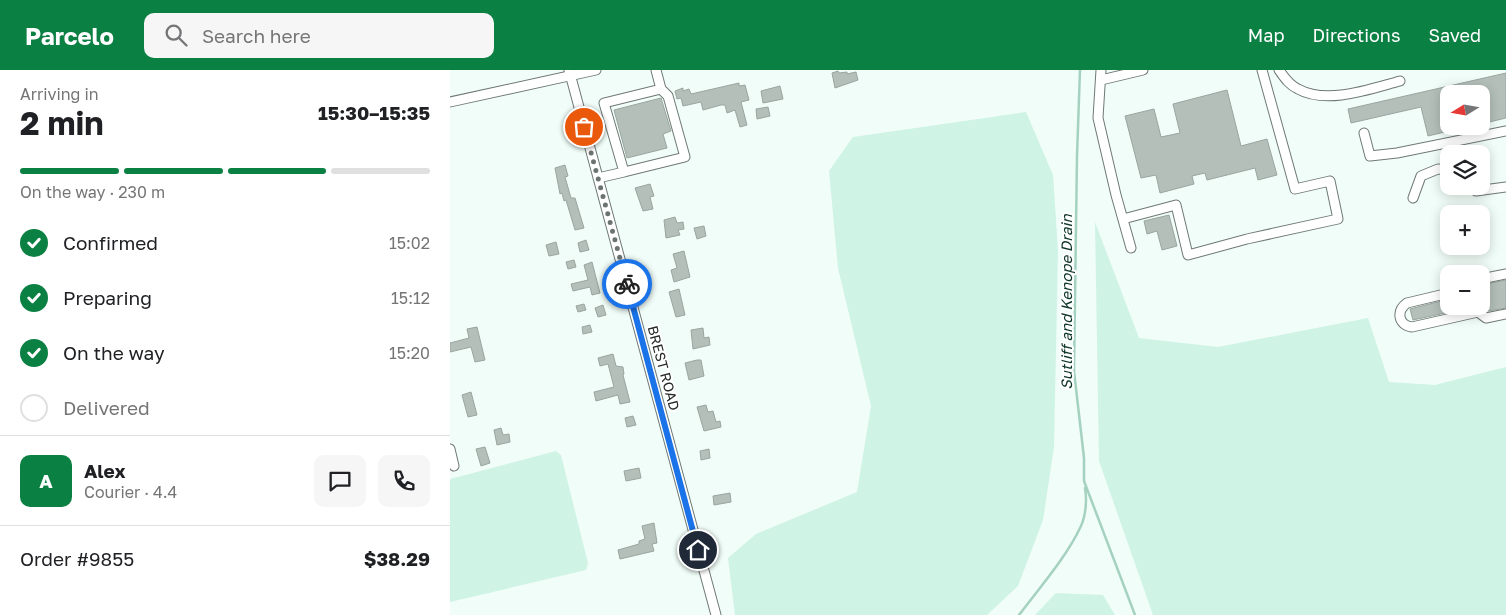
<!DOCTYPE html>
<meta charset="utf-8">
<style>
:root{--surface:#fff;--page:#f6f6f6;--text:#202124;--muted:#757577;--line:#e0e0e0;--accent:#0b8043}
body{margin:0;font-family:"Golos Text",sans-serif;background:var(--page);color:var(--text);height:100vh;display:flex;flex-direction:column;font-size:19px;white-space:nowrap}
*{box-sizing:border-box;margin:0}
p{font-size:16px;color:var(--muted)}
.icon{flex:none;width:28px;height:28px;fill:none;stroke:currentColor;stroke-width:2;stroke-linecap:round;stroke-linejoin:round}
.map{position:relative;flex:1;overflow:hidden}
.side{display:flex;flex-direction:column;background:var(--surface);width:450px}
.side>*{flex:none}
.needle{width:32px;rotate:259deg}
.buttons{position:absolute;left:990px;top:15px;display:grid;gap:10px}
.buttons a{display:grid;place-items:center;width:50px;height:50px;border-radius:10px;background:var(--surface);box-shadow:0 2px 12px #0003;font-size:25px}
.pin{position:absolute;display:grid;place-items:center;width:42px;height:42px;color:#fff;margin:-21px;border:2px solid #fff;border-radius:50%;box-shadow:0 1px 5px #0007}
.courier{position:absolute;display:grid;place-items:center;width:50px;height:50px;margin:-25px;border:4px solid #1a73e8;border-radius:50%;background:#fff;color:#222;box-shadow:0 1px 6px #0007}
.overview em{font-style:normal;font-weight:700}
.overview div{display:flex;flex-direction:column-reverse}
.overview{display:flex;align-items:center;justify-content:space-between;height:85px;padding:0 20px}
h1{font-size:32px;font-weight:700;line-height:38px}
.bar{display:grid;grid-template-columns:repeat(4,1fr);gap:8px 5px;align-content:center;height:60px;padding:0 20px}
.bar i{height:6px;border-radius:4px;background:var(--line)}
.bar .current{background:var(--accent)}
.bar p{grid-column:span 4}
.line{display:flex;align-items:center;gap:12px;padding:0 20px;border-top:1px solid var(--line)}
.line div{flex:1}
.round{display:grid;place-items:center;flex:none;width:52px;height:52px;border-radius:10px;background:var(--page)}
ol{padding:0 20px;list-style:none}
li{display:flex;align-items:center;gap:15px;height:55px}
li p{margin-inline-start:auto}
li .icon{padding:5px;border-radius:50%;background:var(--accent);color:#fff;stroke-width:4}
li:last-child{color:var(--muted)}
li i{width:28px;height:28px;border:2px solid var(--line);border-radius:50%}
header{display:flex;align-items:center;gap:30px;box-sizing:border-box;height:70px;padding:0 25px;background:var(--accent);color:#fff}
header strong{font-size:24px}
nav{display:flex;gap:28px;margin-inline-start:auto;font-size:18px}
.search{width:350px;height:45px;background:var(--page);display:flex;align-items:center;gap:12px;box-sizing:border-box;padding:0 18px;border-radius:10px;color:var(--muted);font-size:19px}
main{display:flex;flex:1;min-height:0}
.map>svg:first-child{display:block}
</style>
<header>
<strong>Parcelo</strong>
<div class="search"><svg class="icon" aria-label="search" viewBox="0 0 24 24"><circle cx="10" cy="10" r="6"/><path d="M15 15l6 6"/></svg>Search here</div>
<nav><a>Map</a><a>Directions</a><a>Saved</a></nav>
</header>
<main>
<section class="side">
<div class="overview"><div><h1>2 min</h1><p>Arriving in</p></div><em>15:30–15:35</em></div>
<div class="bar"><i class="current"></i><i class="current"></i><i class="current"></i><i></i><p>On the way · 230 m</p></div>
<ol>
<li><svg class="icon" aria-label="check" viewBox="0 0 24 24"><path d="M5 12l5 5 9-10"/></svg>Confirmed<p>15:02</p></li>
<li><svg class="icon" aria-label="check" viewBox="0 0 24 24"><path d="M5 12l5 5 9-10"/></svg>Preparing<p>15:12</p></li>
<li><svg class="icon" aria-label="check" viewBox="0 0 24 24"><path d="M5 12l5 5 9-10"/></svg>On the way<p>15:20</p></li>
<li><i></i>Delivered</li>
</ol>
<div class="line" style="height:90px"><b class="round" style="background:var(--accent);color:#fff">A</b><div><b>Alex</b><p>Courier · 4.4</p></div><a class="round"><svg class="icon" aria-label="chat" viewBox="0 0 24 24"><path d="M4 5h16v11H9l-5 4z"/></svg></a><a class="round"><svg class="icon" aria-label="phone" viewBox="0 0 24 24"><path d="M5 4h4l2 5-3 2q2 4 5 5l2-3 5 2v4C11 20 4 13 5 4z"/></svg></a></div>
<div class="line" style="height:65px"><div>Order #9855</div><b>$38.29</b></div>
</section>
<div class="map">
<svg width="1056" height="545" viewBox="0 0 1056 545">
<rect width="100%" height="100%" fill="#f1fdf8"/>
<!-- green -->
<path fill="#cff3e4" d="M576,42L603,105L608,181L604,377L593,450L568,516L537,545H285L278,488L306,464L407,422L421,336L388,198L379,101L403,67Z
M645,152L689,268L768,277L918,248L939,312L985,315L1056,297V545H703L649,391Z
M106,381L111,385L138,493L136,500L0,532V409Z
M606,523L653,525L665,545H585Z"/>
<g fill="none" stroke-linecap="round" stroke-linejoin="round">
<!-- stream -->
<path stroke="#a5d2c0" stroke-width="2.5" d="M630,0L627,86L624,301L634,388V411L685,545
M569,545C590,517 616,488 631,456C636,445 637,429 635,418"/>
</g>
<!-- building -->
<path fill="#b4bfba" stroke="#9aa5a0" d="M388,1L389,3L397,2V4L406,2L408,10L385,18L382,3Z
M1056,3V48L1031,54V24H999V61L978,66L971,37L901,53L898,39Z
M289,13V16L295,15L299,30L291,32L297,55L290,57L285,40L277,43L275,35H271L253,40L251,32L233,36L231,28L227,29L225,21L233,18V21L239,19L241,24Z
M330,16L333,29L313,33L311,21Z
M777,20L791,76L817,69L827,105L808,110L805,98L757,110L755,103L742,106L744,114L710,123L706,105L691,108L675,46L704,39L711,67L730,63L723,34Z
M211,28L221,61L213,64L217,78L177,88L164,40Z
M318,37L320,46L307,49L306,39Z
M115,95L118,106L115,107L121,128H125L134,158L125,160L116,130L114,131L112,123L110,124L105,98Z
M200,114L204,126L200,127L203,139L193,141L185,118Z
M719,145L727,176L712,180L707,161L697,164L694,151Z
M225,147L227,153L233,152L234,159L228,160L230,165L216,168L214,150Z
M254,156L256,166L247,169L244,158Z
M136,170L139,180L130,182L128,173Z
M106,172L109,184L99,186L96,175Z
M234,181L240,207L224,212L221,200L227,198L223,184Z
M124,190L126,197L118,199L116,192Z
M142,192L150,223L142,225L140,217L123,221L121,214L138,210L134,195Z
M1056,210V238L1038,241L1035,240L1031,215Z
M229,219L235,245L226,247L219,222Z
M999,229V236H1018V238L963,250L960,239Z
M134,234L136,240L128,242L126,236Z
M153,235L156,245L148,247L145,238Z
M140,255L142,262L133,264L132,257Z
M27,257L35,290L25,292L21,277L0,282V273L19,268L17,259Z
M253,258L254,268L259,267L260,275L243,279L241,260Z
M163,284L166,296L173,297L174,304L173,305L180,332L170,334L168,325L146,331L144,322L164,317L158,294L150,296L148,288Z
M247,290H251L254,306L239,310L235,293Z
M21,322L27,345L18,347L12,325Z
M256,335L258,342L263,341L266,352L270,351L271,357L254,361L247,337Z
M183,346L186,355L177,357L175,348Z
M51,358L53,365L59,364L60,372L47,375L44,360Z
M35,377L40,393L31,396L26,379Z
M259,379L260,388L251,390L250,381Z
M189,398L191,408L176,411L174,401Z
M280,423L281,432L264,435L263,426Z
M204,453L207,473L202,474L204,481L170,489L168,480L189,474V471L195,469L192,456Z"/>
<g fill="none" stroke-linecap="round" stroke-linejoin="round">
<defs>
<path id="minor" d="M119,0L266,545
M651,0L648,48L666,125L681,178
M829,0C834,7 839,15 848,19C877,35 920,19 950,11
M651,10L693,0
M0,32L146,0
M914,63L920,86L947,83L1056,61
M174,102L235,87L218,26L211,19
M148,108L174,102L154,33L211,19L206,0
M1021,116L1026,121L1056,117
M963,128L971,106L988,99L999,100
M673,149L726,135L738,185L797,169L888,149L880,111L845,119L812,0
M1031,209L1056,204
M999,223L957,233C946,241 948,255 962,257L1028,242
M1027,236L1028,242L1036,248L1056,244
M0,379L4,396"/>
</defs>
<!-- minor casing -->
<use href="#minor" stroke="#6f7975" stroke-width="11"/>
<!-- minor -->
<use href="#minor" stroke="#fff" stroke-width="9"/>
</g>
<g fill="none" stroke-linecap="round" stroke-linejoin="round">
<!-- done -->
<path stroke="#6c7471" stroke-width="5" stroke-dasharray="0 9" d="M134,57L177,214"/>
<!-- route -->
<path stroke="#1a73e8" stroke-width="6" d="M177,214L248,480"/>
</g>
<g text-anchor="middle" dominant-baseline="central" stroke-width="4" stroke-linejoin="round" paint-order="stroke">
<!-- street labels -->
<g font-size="14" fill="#252a28" stroke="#fff">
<text transform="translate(214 298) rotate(75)">BREST ROAD</text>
</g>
<!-- water labels -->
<g font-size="15" font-style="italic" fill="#0d3528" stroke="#fff">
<text transform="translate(616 232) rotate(-90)">Sutliff and Kenope Drain</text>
</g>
</g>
</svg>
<div class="buttons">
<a><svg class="needle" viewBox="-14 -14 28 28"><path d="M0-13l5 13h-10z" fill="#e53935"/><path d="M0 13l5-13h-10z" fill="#757577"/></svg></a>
<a><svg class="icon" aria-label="layers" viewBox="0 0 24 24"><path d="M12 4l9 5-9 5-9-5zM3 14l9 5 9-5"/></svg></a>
<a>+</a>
<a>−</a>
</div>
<div class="pin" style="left:134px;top:57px;background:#ea580c"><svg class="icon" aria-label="bag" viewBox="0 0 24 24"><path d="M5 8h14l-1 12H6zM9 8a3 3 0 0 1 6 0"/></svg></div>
<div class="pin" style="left:248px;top:480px;background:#1f2937"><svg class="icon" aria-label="home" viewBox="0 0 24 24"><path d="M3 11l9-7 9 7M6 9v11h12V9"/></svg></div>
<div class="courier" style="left:177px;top:214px"><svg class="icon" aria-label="bike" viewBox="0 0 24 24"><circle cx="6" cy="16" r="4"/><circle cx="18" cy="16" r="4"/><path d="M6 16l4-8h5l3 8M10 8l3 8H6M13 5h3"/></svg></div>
</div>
</main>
